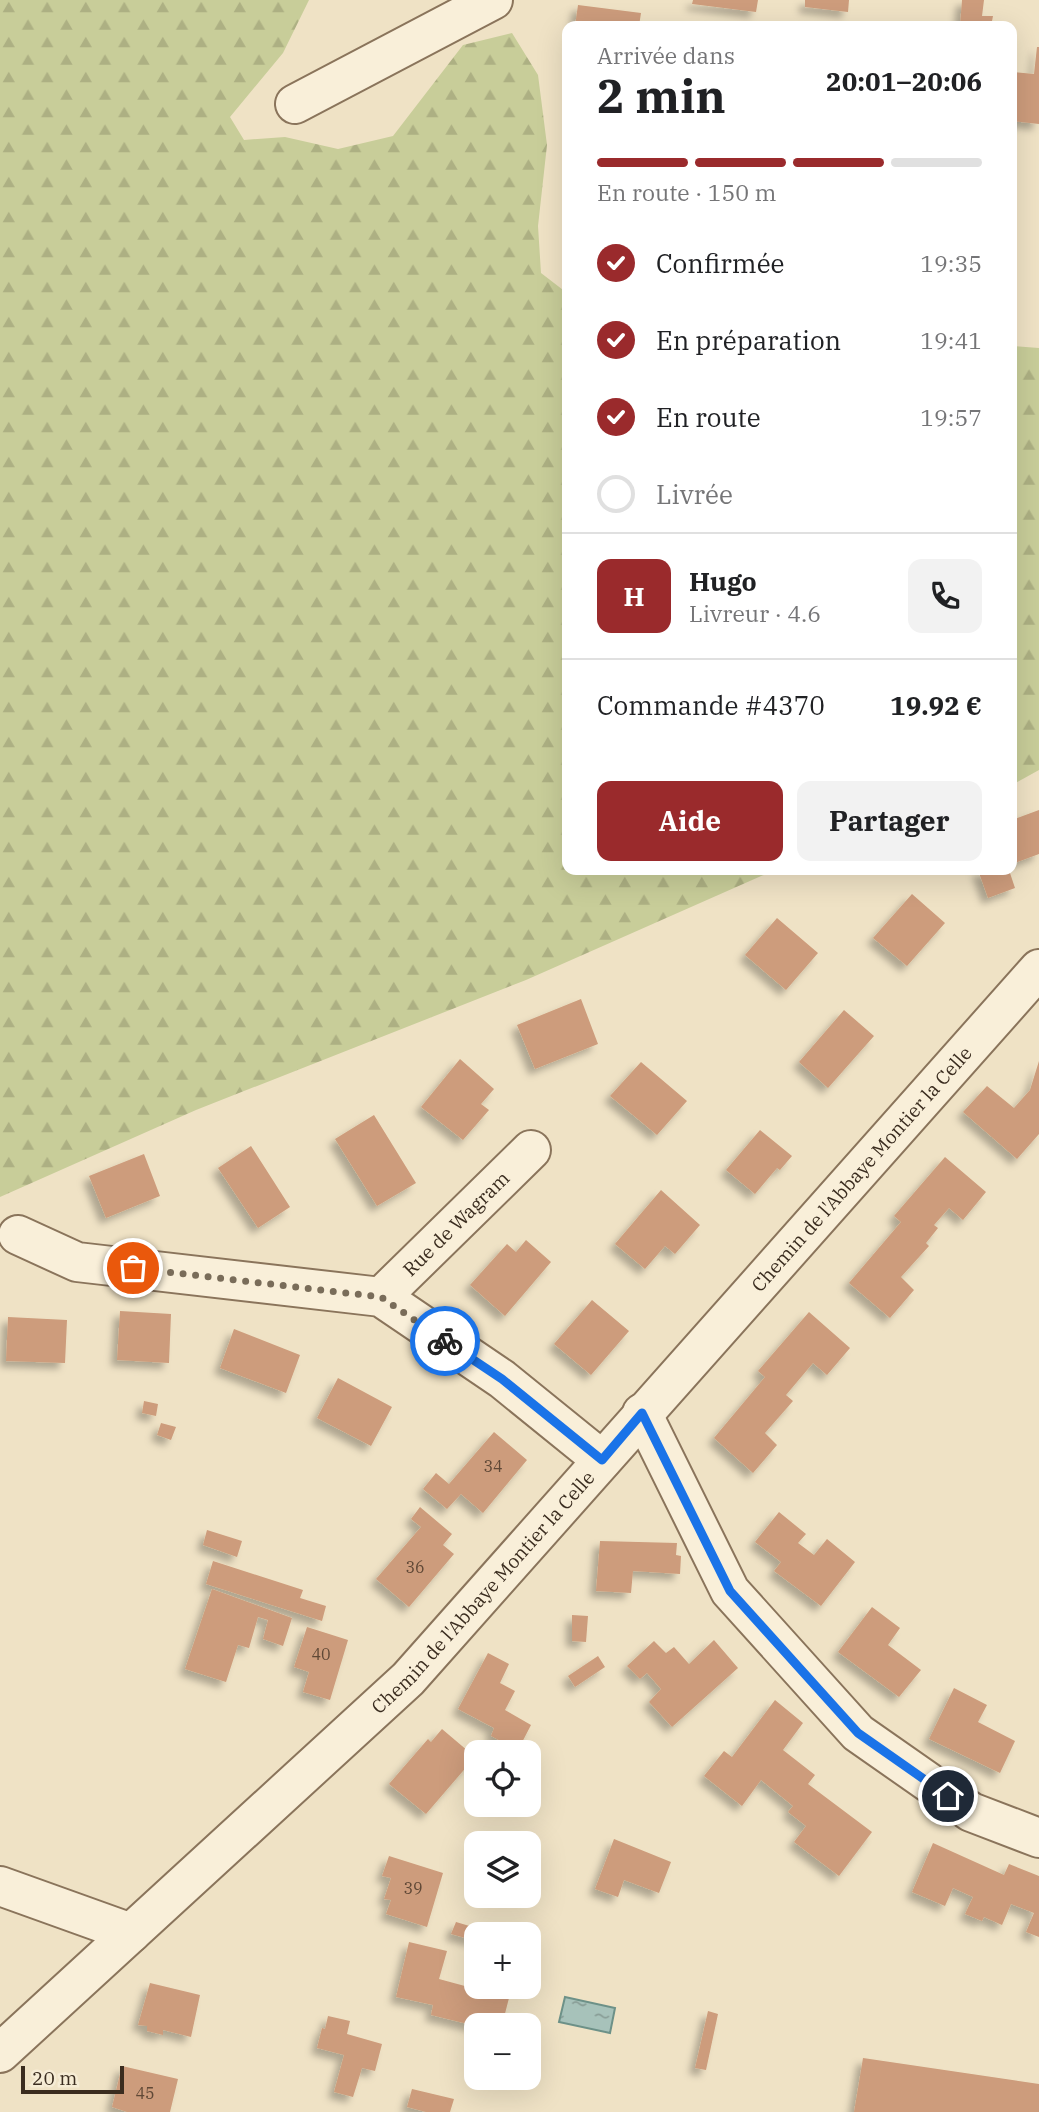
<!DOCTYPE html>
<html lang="fr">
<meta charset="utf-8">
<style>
:root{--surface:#fff;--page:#f2f2f2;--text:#202124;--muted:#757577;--line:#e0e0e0;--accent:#9a2a2c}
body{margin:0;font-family:"IBM Plex Serif",serif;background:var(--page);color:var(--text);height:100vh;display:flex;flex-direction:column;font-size:26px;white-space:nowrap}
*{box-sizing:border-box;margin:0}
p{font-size:23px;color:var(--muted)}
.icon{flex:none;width:38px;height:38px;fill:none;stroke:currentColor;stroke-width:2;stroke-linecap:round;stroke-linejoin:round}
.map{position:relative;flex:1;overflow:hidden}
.details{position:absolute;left:562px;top:21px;width:455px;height:854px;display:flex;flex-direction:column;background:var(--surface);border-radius:14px;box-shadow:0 7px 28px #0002}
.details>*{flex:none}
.controls{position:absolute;left:464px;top:1740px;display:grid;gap:14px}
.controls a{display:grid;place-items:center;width:77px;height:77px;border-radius:14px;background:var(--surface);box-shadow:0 7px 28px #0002;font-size:35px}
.scale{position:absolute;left:21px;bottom:18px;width:103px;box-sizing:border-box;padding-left:7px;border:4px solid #3a2c1f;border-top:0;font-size:19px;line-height:24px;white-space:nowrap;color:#3a2c1f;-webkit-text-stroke:5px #f6ecd5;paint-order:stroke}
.pin{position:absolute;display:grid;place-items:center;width:60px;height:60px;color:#fff;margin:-30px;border:4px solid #fff;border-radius:50%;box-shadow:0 2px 7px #0007}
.courier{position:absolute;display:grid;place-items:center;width:70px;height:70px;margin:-35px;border:5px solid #1a73e8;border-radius:50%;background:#fff;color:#222;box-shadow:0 2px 9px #0007}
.summary em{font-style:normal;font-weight:700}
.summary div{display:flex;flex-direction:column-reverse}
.summary{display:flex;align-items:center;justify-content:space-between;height:119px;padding:0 35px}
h1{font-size:46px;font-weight:700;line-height:52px}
.bar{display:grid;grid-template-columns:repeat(4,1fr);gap:10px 7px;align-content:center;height:84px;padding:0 35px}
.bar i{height:9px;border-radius:5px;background:var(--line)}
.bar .active{background:var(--accent)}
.bar p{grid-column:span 4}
.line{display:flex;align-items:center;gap:18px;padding:0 35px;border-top:2px solid var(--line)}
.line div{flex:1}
.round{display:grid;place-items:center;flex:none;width:74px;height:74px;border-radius:14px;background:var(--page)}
ol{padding:0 35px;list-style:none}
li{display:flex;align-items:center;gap:21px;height:77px}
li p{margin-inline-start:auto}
li .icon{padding:7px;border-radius:50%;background:var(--accent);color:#fff;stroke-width:4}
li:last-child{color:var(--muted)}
li i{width:38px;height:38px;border:4px solid var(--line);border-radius:50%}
.button{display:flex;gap:14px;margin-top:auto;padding:14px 35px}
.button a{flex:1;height:80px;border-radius:14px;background:var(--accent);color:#fff;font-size:28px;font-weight:700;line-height:80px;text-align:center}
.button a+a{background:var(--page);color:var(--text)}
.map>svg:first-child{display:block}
</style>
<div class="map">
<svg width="1039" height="2112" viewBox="0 0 1039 2112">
<defs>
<pattern id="forest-firs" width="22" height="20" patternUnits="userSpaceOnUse" patternTransform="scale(1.75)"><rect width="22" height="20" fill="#c8cd99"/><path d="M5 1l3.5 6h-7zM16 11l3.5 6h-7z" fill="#adb083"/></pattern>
<pattern id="water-ripples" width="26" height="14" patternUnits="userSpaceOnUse" patternTransform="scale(1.75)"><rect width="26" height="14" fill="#a7c2ba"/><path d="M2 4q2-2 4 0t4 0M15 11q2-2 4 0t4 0" fill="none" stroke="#899e97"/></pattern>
<filter id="shadow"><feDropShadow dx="-6" dy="6" stdDeviation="3.5" flood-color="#0004"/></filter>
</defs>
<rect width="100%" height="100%" fill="#efe2c5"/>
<!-- forest -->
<path fill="url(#forest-firs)" d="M0,0H309L283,53L230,117L244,140L285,137L338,149L393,136L463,45L512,33L538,75L547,145L538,226L541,273L567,293V870H775L526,980L196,1110L0,1197Z
M1012,346L1039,348V770L1012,785Z"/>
<!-- water -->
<path fill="url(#water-ripples)" stroke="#6d9188" stroke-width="2" d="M565,1997L615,2008L610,2033L559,2022Z"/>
<!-- building -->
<path fill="#cd9c7b" filter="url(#shadow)" d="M693,0H758L756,12L692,4Z
M805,0H849L848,12L805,7Z
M962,0H984L982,16H993L991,26H960Z
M578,5L641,13L639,26H575Z
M1037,47H1039V124L1012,121L1013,72L1034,74Z
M1039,810V854L1012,864V820Z
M978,870H1009L1015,888L988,898Z
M912,894L945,923L907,966L873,938Z
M777,918L818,953L786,990L745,955Z
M581,999L598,1044L535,1069L517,1025Z
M844,1010L874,1036L828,1088L799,1062Z
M460,1059L494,1089L481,1104L489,1110L463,1140L421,1107Z
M1039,1061V1134L1017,1159L963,1112L987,1086L1014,1108L1030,1090Z
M641,1062L687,1101L657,1135L610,1096Z
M374,1115L416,1183L377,1206L335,1139Z
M760,1130L792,1156L780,1170L777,1168L755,1194L726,1170Z
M251,1146L290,1207L258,1228L218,1168Z
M144,1154L160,1196L106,1218L89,1176Z
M945,1157L986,1192L963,1220L949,1208L934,1225L938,1228L926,1243L929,1246L901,1277L914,1290L890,1318L849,1283L901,1222L894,1216Z
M661,1190L700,1225L675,1254L665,1246L645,1269L615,1244Z
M526,1240L551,1262L505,1316L470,1285L507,1244L516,1252Z
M592,1300L629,1331L591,1375L554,1344Z
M120,1311L171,1314L169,1363L117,1360Z
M809,1312L850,1348L827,1375L813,1363L786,1395L793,1401L765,1433L777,1445L753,1473L714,1438L765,1377L758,1371Z
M8,1317L67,1320L65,1363L6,1361Z
M234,1329L300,1355L286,1393L220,1368Z
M338,1378L392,1407L371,1446L317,1418Z
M144,1401L158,1404L156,1416L142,1413Z
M161,1423L176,1427L171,1440L157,1435Z
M494,1432L527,1460L483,1513L461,1494L447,1509L423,1489L436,1473L449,1484Z
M420,1507L452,1534L443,1545L454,1554L409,1607L376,1579L421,1527L411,1519Z
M779,1512L806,1534L798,1543L814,1555L827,1539L855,1562L821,1606L774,1571L781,1562L755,1542Z
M207,1530L242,1541L237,1557L203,1545Z
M600,1541L677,1543L676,1555L681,1556L680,1574L633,1571L631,1593L596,1591Z
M213,1561L303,1590L300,1598L326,1606L322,1621L206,1584Z
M212,1589L292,1618L283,1646L263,1639L268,1620L258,1617L249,1648L238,1645L226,1682L185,1669Z
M872,1607L900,1628L888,1645L921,1670L899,1697L838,1652Z
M572,1615L588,1616L586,1642L572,1641Z
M307,1627L348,1640L330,1700L303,1692L309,1672L294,1667Z
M714,1640L738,1668L672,1727L649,1702L661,1689L647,1673L640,1679L627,1666L654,1641L666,1653L674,1647L689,1664Z
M488,1653L509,1664L500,1683L515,1691L505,1710L531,1725L518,1750L491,1736L494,1728L458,1709Z
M598,1656L605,1667L575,1687L568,1676Z
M954,1688L987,1705L978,1722L1015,1741L1000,1773L929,1739Z
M775,1700L803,1723L783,1750L815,1775L808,1784L872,1832L839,1876L794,1842L806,1826L788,1812L793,1806L761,1780L742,1806L704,1776L724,1751L732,1757Z
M442,1729L475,1757L426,1814L389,1784L428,1739L431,1742Z
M614,1839L671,1862L659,1893L624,1880L618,1897L595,1889Z
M933,1843L1004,1875L1009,1864L1039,1876V1937L1026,1932L1034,1913L1011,1904L1002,1925L984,1917L982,1921L965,1914L973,1897L953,1888L945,1906L912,1892Z
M389,1856L443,1873L427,1927L386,1914L391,1900L384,1899L391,1878L382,1876Z
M456,1922L493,1933V1934H476V1941L451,1934Z
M409,1942L447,1951L439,1979L509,1998L502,2025L476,2026L431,2015L433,2005L396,1997Z
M150,1983L200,1995L191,2037L163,2030V2035L147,2031V2026L138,2025Z
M708,2011L718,2014L706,2070L695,2068Z
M328,2016L350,2021L347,2034L382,2044L375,2071L362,2068L353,2097L334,2092L344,2055L317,2048L322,2028L325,2029Z
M863,2058L1039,2084V2112H854Z
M122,2066L178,2079L170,2112H127L112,2107Z
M412,2089L454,2099L450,2112H426L407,2107Z"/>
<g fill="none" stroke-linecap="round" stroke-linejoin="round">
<defs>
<g id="minor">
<path d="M295,104L493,0"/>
<path d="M18,1235L77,1262L381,1297L502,1379L602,1460"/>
<path id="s1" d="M381,1297L531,1150"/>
<path d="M642,1413L730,1591L858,1733L971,1812L1039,1838"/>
<path d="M0,1886L131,1933"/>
<path id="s2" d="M0,2053L408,1679L1039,969"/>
</g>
</defs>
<!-- minor casing -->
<use href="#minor" stroke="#8a745b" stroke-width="42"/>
<!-- minor -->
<use href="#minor" stroke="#f9efd9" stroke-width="38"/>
</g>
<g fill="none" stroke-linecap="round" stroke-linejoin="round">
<!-- done -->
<path stroke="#796c59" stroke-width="7" stroke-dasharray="0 12.6" d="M133,1268L381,1297L445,1341"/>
<!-- route -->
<path stroke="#1a73e8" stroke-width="9" d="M445,1341L502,1379L602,1460L642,1413L730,1591L858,1733L948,1796"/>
</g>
<g text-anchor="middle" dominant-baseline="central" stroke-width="5" stroke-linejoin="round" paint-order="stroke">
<!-- number labels -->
<g font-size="16" fill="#5f4836">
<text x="493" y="1466">34</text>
<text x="415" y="1567">36</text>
<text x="321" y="1654">40</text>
<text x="413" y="1888">39</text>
<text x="145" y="2093">45</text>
</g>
<!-- street labels -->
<g font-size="19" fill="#3a2c1f" stroke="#f6ecd5">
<text stroke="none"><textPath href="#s2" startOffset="1236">Chemin de l'Abbaye Montier la Celle</textPath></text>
<text stroke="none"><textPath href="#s1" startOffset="105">Rue de Wagram</textPath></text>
<text stroke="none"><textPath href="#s2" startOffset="668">Chemin de l'Abbaye Montier la Celle</textPath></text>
</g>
</g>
</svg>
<div class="controls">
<a><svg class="icon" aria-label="locate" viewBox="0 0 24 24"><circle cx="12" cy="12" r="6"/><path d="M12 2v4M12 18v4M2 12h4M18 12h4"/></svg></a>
<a><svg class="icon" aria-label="layers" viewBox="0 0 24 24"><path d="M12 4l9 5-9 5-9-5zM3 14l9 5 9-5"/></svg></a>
<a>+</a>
<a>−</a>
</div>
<div class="scale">20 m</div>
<div class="pin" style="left:133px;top:1268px;background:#ea580c"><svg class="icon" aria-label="bag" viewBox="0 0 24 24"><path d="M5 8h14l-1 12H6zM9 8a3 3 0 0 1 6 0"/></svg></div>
<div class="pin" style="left:948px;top:1796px;background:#1f2937"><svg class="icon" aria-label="home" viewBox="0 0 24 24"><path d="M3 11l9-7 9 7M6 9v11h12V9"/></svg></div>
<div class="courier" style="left:445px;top:1341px"><svg class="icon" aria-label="bike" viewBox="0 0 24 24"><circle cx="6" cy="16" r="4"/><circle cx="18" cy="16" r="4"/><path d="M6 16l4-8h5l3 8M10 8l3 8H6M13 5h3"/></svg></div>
<section class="details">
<div class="summary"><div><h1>2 min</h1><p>Arrivée dans</p></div><em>20:01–20:06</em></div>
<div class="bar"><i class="active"></i><i class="active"></i><i class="active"></i><i></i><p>En route · 150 m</p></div>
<ol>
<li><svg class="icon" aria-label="check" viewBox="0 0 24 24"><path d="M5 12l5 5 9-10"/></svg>Confirmée<p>19:35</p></li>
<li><svg class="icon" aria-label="check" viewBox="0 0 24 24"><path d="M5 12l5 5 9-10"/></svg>En préparation<p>19:41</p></li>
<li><svg class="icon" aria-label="check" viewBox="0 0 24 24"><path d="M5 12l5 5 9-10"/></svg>En route<p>19:57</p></li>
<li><i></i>Livrée</li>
</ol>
<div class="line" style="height:126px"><b class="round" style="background:var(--accent);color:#fff">H</b><div><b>Hugo</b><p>Livreur · 4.6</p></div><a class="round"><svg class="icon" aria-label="phone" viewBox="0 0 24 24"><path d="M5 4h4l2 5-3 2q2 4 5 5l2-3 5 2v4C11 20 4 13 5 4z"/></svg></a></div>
<div class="line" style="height:91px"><div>Commande #4370</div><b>19.92 €</b></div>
<div class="button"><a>Aide</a><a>Partager</a></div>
</section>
</div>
